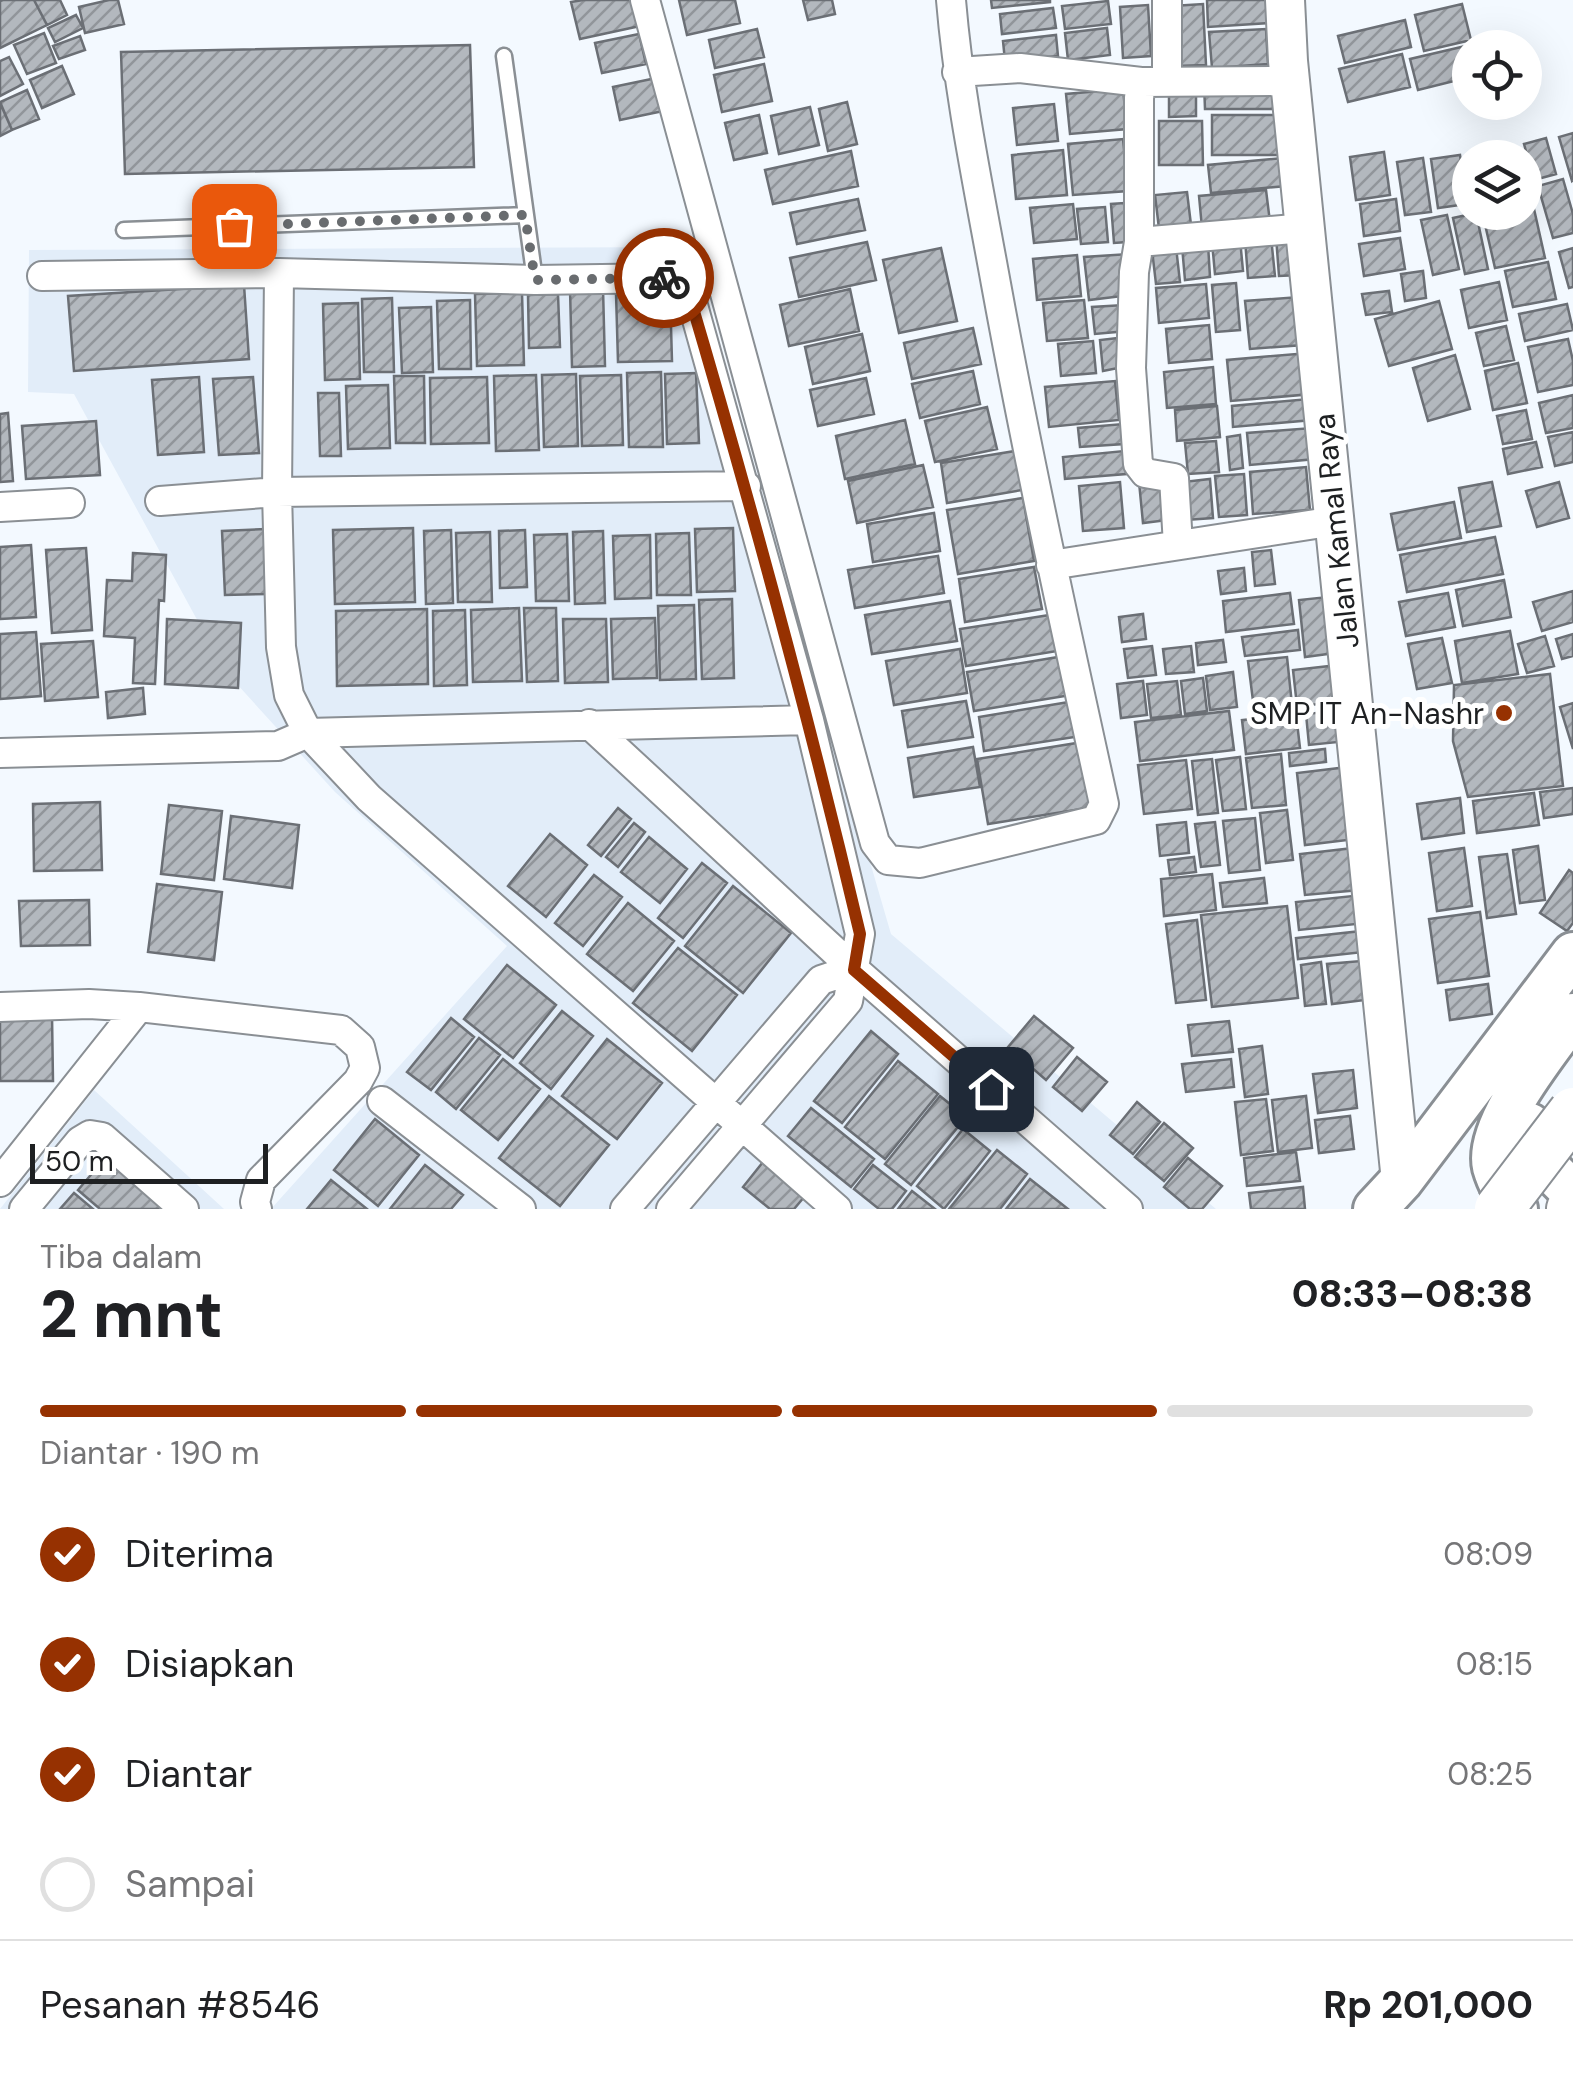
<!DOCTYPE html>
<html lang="id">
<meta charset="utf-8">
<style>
:root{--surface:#fff;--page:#f2f2f2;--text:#202124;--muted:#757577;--line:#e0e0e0;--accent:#963101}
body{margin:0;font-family:"DM Sans",sans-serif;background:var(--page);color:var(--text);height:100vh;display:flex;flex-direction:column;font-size:38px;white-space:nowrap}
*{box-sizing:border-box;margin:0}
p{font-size:32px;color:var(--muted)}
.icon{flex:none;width:55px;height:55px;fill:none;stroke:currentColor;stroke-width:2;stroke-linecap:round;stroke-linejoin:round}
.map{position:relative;height:1209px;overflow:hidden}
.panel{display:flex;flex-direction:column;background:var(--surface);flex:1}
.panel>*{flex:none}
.tools{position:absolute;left:1452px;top:30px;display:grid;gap:20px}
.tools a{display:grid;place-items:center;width:90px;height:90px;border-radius:50%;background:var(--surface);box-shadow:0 10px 40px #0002;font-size:50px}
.scale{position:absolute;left:30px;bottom:25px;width:238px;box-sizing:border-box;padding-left:10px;border:5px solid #1e2022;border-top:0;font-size:28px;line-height:35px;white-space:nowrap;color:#1e2022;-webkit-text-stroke:8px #fff;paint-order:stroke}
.pin{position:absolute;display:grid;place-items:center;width:85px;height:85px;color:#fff;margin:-42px;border-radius:20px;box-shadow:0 5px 15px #0006}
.courier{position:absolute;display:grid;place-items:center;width:100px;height:100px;margin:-50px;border:8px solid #963101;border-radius:50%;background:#fff;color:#222;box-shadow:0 2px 12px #0007}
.head em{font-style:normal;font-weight:800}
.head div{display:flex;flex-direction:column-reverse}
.head{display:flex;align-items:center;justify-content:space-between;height:170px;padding:0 40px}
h1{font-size:65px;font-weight:800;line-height:75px}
.bar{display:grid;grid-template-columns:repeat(4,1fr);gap:15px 10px;align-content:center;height:120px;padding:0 40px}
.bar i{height:12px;border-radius:8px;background:var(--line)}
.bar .active{background:var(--accent)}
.bar p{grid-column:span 4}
.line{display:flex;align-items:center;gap:25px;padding:0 40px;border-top:2px solid var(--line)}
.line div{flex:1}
ol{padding:0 40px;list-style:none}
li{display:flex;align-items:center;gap:30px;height:110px}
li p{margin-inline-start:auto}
li .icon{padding:10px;border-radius:50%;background:var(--accent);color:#fff;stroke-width:4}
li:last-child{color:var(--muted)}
li i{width:55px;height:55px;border:5px solid var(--line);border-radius:50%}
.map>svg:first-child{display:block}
</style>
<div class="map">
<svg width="1573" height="1209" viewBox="0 0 1573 1209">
<defs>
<pattern id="building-hatch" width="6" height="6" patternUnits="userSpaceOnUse" patternTransform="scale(2.5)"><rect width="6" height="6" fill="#b3b8be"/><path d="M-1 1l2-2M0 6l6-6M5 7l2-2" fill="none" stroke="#91959a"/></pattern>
</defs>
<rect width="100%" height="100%" fill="#f3f9ff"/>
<!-- built -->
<path fill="#e2edf9" d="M691,247L891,934L1216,1209H271L507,946L335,792L225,671L74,394L28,392L29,250Z
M94,1090L224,1209H0Z"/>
<!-- building -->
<path fill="url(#building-hatch)" stroke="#6b6f75" stroke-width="2.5" d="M3,0H34L47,25L0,48V1Z
M34,0H60L67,15L47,25Z
M109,0H118L124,24L85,33L79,7Z
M583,0H634L640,26L580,39L571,2Z
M679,0H735L740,23L687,35Z
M803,0H832L835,14L808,20Z
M991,0H1050V2L992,8Z
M1207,0H1267L1269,23L1208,27Z
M1108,1L1111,24L1065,29L1062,6Z
M1203,4L1206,65L1176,66L1173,6Z
M1462,4L1471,40L1424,51L1415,15Z
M1148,5L1151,56L1123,58L1120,7Z
M1053,8L1056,28L1002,34L1000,14Z
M76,15L83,28L55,42L48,28Z
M1405,20L1411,47L1345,63L1338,36Z
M1107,28L1110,55L1068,60L1065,33Z
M757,29L764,57L715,68L709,40Z
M1266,29L1268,64L1212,68L1209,32Z
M44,33L56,63L27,74L14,45Z
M639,34L646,64L602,73L595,43Z
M1056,35L1058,56L1005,61L1003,41Z
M80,36L85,50L59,59L53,46Z
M1474,44L1475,48H1470V77L1418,90L1410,59Z
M470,45L474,167L125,174L121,52Z
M1402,54L1410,87L1348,102L1339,69Z
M9,57L23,84L0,96V61Z
M764,64L772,101L722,112L714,75Z
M62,66L74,94L42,108L30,80Z
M661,77L668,110L620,120L613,87Z
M1204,83L1286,84V109H1205Z
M1169,86H1196V116L1169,117Z
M1123,89L1127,129L1070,134L1066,94Z
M27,90L39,119L12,130L0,102Z
M847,102L857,144L828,151L819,109Z
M0,103L12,130L0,136Z
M1054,104L1058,141L1017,145L1013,108Z
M810,107L819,145L779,154L771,116Z
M759,115L767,153L734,160L725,123Z
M1212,115H1286L1287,155H1212Z
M1159,121H1202L1203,165H1159Z
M1573,133V180L1572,181L1559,137Z
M1546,138L1556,174L1534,180L1524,144Z
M1123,139L1128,191L1073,195L1068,144Z
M1063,150L1067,195L1016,199L1012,155Z
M851,151L858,186L773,204L765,170Z
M1384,152L1390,195L1356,200L1350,157Z
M1460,155L1467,204L1438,208L1431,159Z
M1283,158L1286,186L1211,193L1208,165Z
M1423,158L1431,212L1405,215L1397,162Z
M1563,179L1573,214V233L1553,238L1538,186Z
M1266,190L1270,222L1202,228L1199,196Z
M1187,192L1192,233L1160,237L1155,195Z
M858,199L865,230L797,244L790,213Z
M1396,199L1400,231L1364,236L1360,204Z
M1124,203L1127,242L1114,243L1111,204Z
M1073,204L1077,239L1034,243L1030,208Z
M1105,207L1108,242L1081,244L1077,209Z
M1534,209L1545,258L1495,268L1484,220Z
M1476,213L1488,269L1465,274L1453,218Z
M1447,215L1459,269L1433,275L1421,220Z
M1295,234L1299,275L1279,276L1276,236Z
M1271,237L1275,276L1248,278L1245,239Z
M1400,238L1405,269L1364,276L1359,244Z
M1240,239L1243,271L1215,274L1212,242Z
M867,242L876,280L799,297L790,258Z
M1208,244L1210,277L1185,280L1182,246Z
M1176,247L1180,282L1156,284L1152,250Z
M941,248L957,321L899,333L883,260Z
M1573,248V287L1569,288L1559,252Z
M1129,254L1131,295L1089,300L1084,257Z
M1077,255L1081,296L1037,300L1033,259Z
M1548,262L1556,299L1513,307L1505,271Z
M1423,271L1426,298L1405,301L1401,274Z
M1499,282L1507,320L1469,328L1461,290Z
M1236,283L1240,330L1216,332L1212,285Z
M1206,284L1209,318L1159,323L1156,288Z
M244,285L249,359L74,371L68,296Z
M603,288L605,366L572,367L570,289Z
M850,289L859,331L789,346L780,305Z
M1389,291L1392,312L1366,315L1362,294Z
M670,292L672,361L618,362L616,293Z
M522,293L524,365L477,366L475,294Z
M558,294L560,347L529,348L528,295Z
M1299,297L1303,345L1250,349L1245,301Z
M392,298L394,372H364L362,299Z
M470,300L471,369H439L437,301Z
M1084,300L1088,338L1047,341L1043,303Z
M1439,301L1452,349L1389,366L1375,319Z
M358,303L360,379L325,380L323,304Z
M1567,304L1573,330L1525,341L1519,314Z
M1124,305L1127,331L1095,334L1092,307Z
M431,307L433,372L402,373L399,308Z
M1209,325L1212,359L1169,363L1166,329Z
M1506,326L1514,360L1484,366L1476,333Z
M973,328L981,364L912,379L904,343Z
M862,334L870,371L813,384L805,347Z
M1127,337L1128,366L1103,371L1100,340Z
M1568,339L1573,361V385L1538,392L1528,347Z
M1093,341L1096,373L1061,376L1058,344Z
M1308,353L1312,394L1231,401L1227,360Z
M1455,355L1470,409L1428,421L1413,368Z
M1518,363L1527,403L1493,410L1485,371Z
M1213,367L1216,404L1167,408L1164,372Z
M973,371L980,404L920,418L912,384Z
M661,372L663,447H629L627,373Z
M696,373L699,443L667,444L665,374Z
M576,374L578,446L544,447L542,375Z
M536,375L539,450L496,451L494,376Z
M621,375L623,445L582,446L580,376Z
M394,376H424L425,443H396Z
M199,377L204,452L158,455L152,380Z
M253,377L259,453L219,455L213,379Z
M487,377L489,443L431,444L430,378Z
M866,378L874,414L818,426L810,390Z
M1115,381L1119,420L1049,427L1045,387Z
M388,385L390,448L348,449L346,386Z
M318,393H339L341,456H320Z
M1573,395V428L1546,433L1539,403Z
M1309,399L1312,420L1233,427L1232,406Z
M1217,406L1220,437L1177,441L1175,410Z
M987,407L997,449L935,462L925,421Z
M1526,410L1532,439L1503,444L1497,416Z
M8,413L13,481L0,482V414Z
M905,420L915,464L845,479L836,436Z
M96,421L100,475L26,479L22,426Z
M1123,424L1124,444L1080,447L1078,428Z
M1312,428L1315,459L1250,465L1247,433Z
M1573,432V462L1555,466L1548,437Z
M1240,435L1243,468L1230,470L1227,437Z
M1216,441L1219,472L1188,474L1185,443Z
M1536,442L1542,467L1508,474L1503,449Z
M1015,451L1022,490L947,503L941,463Z
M1124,451L1126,474L1065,479L1063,457Z
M923,465L933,507L857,523L848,481Z
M1306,467L1310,510L1253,514L1250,472Z
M1244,474L1247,515L1219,517L1215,476Z
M1210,479L1213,518L1186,520L1183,482Z
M1164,480L1168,520L1143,523L1139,482Z
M1120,482L1124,528L1083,531L1079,486Z
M1492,482L1501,526L1467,532L1459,488Z
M1559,482L1569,518L1537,527L1526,491Z
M1023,498L1034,561L958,574L947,510Z
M1454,502L1461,538L1398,550L1391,514Z
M934,513L940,551L873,562L867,524Z
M413,528L415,602L335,604L333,530Z
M733,528L735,591L697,592L695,529Z
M265,529L268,594L225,595L222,531Z
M451,530L453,603L426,604L424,531Z
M525,530L527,587L500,588L499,531Z
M603,531L605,603L575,604L573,532Z
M490,532L492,602H458L456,533Z
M689,533L691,595H657L656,534Z
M567,534L569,601H536L534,535Z
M650,535L651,598L615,599L613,536Z
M1495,537L1503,574L1407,592L1400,555Z
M31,545L36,617L0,619V547Z
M86,548L92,630L52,633L46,550Z
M1271,550L1275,584L1255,586L1252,552Z
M133,553L166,555L164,601L159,600L155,684L133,683L135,638L104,636L107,580L132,581Z
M938,556L944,593L855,608L848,570Z
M1034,567L1042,609L965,622L959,579Z
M1244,568L1246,591L1221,594L1218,571Z
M1504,580L1511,617L1463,626L1456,590Z
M1573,591V622L1542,631L1533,602Z
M1290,593L1294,624L1226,632L1223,601Z
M1448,593L1455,627L1406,636L1399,602Z
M1337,596L1343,652L1305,657L1299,600Z
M732,599L734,678L702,679L699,600Z
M950,601L957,641L872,654L865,615Z
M694,605L696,679L660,680L658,606Z
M519,608L522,681L473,682L471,610Z
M524,608H556L558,681L527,682Z
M427,609L428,684L337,686L336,611Z
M465,610L467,685L434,686L433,611Z
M1056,614L1063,650L966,666L960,629Z
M1143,614L1146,639L1122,642L1119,617Z
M655,618L657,678L613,679L611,619Z
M167,619L241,623L238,688L165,684Z
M563,619H606L608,682L565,683Z
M1298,630L1300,650L1245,656L1242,637Z
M1510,631L1518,674L1462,683L1455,641Z
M36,632L41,696L0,699V634Z
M1573,634V656L1562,659L1556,639Z
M1545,636L1554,666L1527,673L1518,644Z
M1442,638L1452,683L1417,689L1408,644Z
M1223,640L1226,662L1198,665L1196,643Z
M93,641L98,697L45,701L41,644Z
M1152,646L1156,675L1128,678L1124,649Z
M1191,646L1194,672L1166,674L1163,649Z
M960,649L967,693L894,705L886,661Z
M1064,656L1071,695L974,711L967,672Z
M1287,657L1292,705L1254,709L1248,661Z
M1339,665L1343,702L1297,706L1293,670Z
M1233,672L1237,707L1210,710L1206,676Z
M1550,674L1563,786L1468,797L1453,741L1454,685Z
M1203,678L1207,711L1185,714L1181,681Z
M1143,681L1147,715L1121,718L1117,684Z
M1177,681L1181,715L1151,718L1147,684Z
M143,688L145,714L108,718L106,692Z
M966,701L973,737L908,747L902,711Z
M1075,701L1081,736L984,751L979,717Z
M1573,703V749L1560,707Z
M1344,710L1348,741L1309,745L1306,714Z
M1229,711L1234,750L1140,761L1135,722Z
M1296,714L1300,748L1246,754L1242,720Z
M1089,741L1100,806L988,824L977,759Z
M973,747L980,787L914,797L908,758Z
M1325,749L1326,762L1290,766L1289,753Z
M1281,754L1286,805L1252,808L1246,758Z
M1240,757L1246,809L1223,811L1216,760Z
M1212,759L1218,813L1198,815L1192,761Z
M1186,760L1192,809L1144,814L1138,765Z
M1348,767L1356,839L1305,845L1297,773Z
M1573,788V814L1544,818L1540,792Z
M1534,793L1539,825L1477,833L1473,801Z
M1460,798L1464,833L1422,839L1417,804Z
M100,802L102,870L34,871L33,804Z
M169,805L222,811L214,880L161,874Z
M618,808L631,819L601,856L588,845Z
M1287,810L1293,860L1266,863L1260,813Z
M231,816L299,825L292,888L224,879Z
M1255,818L1260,870L1229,873L1223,821Z
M1186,822L1189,853L1160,856L1157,825Z
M1215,822L1220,865L1201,867L1195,824Z
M634,823L645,832L618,867L606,857Z
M550,834L587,865L546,917L508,886Z
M649,837L687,869L660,903L621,872Z
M1538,846L1545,900L1520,903L1513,850Z
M1354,848L1359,890L1305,895L1300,854Z
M1464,848L1472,906L1437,911L1429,853Z
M1507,854L1516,914L1487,918L1479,857Z
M1194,857L1196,872L1170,875L1168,860Z
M702,863L727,883L683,938L658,918Z
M1569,870L1573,873V923L1567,931L1540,913Z
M1212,874L1216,910L1164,916L1161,879Z
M594,875L622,897L583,946L555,923Z
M1264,878L1267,903L1223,907L1220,883Z
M157,884L222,892L214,960L148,952Z
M733,886L791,933L743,993L685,946Z
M1362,895L1366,923L1299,930L1296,902Z
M89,900L90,945L21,946L19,901Z
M628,903L674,941L633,991L587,954Z
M1287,906L1298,998L1212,1007L1201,915Z
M1480,912L1489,976L1438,983L1429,919Z
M1197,920L1206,1000L1176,1003L1166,924Z
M1362,931L1364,952L1298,959L1296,938Z
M678,948L737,995L692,1051L633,1003Z
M1361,961L1365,1000L1332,1004L1327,964Z
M1321,962L1326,1004L1305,1006L1301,965Z
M507,965L556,1005L513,1058L464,1019Z
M1488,984L1492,1014L1450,1020L1446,990Z
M562,1011L593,1036L551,1089L520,1063Z
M0,1015H52L53,1081H0Z
M1034,1016L1073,1048L1046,1080L1008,1047Z
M451,1018L474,1037L431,1090L407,1072Z
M1229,1021L1233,1052L1192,1056L1188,1025Z
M871,1031L898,1054L842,1123L814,1101Z
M479,1038L500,1055L456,1109L436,1092Z
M607,1039L662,1083L617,1139L562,1096Z
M1262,1046L1268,1094L1245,1097L1239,1049Z
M1077,1057L1107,1082L1082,1111L1053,1087Z
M503,1059L540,1089L498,1140L461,1110Z
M1231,1059L1234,1087L1186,1092L1182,1064Z
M898,1061L938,1094L885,1159L845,1127Z
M1353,1070L1357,1108L1318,1113L1313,1074Z
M549,1096L609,1145L560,1206L499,1158Z
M940,1096L966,1117L911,1185L885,1164Z
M1306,1096L1312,1148L1278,1152L1272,1100Z
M1266,1099L1273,1151L1241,1155L1235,1102Z
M1137,1102L1160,1122L1133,1154L1110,1135Z
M811,1108L874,1159L851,1187L788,1136Z
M1350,1116L1354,1149L1319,1153L1315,1120Z
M375,1119L419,1155L378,1206L334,1170Z
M1164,1123L1193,1148L1164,1181L1135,1157Z
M963,1129L990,1151L944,1209L917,1186Z
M997,1150L1027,1174L1000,1209H949Z
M1296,1152L1300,1181L1247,1186L1244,1158Z
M106,1157L167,1209H100L78,1190Z
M1188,1158L1222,1186L1202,1209H1190L1164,1187Z
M763,1162L805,1196L794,1209H770L743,1187Z
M425,1165L463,1195L451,1209H390Z
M873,1165L906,1191L892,1209H879L854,1189Z
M1030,1179L1068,1209H1006Z
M331,1180L367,1209H307Z
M1303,1187L1305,1209H1251L1249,1193Z
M912,1191L935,1209H898Z
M74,1193L93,1209H60Z"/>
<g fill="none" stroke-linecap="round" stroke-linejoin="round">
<defs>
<path id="lane" d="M504,56L535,280
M124,230L525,215"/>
<path id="street" d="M645,0L875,843L888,860L920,863L1096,820L1104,804C1066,631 1028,459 996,284C979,190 959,96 951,0
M957,72L1020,68L1141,82L1290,81
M1167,80V0
M1141,82L1139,98V242L1134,272L1131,368L1138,464L1145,473L1174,478L1178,545
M1139,242L1305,228
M279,273L277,492L281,647L289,695L308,733L369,798L837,1209
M42,276L279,273L535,280L668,278L678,281L689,291L809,720L860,934L848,1001L671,1209
M160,501L277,492L746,486
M0,507L70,503
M1051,565L1335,521
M589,724L854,969L1128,1209
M0,753L278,746L308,733L809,720
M0,1007L89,1004L139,1007L341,1030L360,1047L365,1068L358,1081L261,1180L255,1202L257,1209
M382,1101L521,1209
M0,1182L139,1007
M24,1209L80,1141L90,1135L102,1137L184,1209
M625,1209L821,980L854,969"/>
<path id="secondary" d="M1285,0L1288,61L1401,1181"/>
<path id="primary" d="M1530,1125C1532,1154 1553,1174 1573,1192
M1375,1209L1401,1181L1573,954
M1516,1209C1507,1198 1498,1181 1494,1167C1484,1126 1550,1048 1573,1015"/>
<path id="highway" d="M1571,1209L1573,1206"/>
</defs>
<!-- lane casing -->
<use href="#lane" stroke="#8a8f94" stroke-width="19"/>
<!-- street casing -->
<use href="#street" stroke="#8a8f94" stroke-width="32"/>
<!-- secondary casing -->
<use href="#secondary" stroke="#8a8f94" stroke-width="42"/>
<!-- primary casing -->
<use href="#primary" stroke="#8a8f94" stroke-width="48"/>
<!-- highway casing -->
<use href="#highway" stroke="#8a8f94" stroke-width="52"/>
<!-- lane -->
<use href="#lane" stroke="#fff" stroke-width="14"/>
<!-- street -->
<use href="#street" stroke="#fff" stroke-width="28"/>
<!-- secondary -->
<use href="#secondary" stroke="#fff" stroke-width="38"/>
<!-- primary -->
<use href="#primary" stroke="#fff" stroke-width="42"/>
<!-- highway -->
<use href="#highway" stroke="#fff" stroke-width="48"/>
<defs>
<path id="highway-bridge" d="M1499,1209L1573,1112"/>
</defs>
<!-- highway-bridge casing -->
<use href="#highway-bridge" stroke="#8a8f94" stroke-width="52" stroke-linecap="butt"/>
<!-- highway-bridge -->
<use href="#highway-bridge" stroke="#fff" stroke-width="48"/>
</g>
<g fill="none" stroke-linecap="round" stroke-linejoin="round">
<!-- done -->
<path stroke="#696c6f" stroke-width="10" stroke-dasharray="0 18" d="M234,226L525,215L535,280L664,278"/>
<!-- route -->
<path stroke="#963101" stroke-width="12" d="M664,278L678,281L688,291C751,504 809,718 860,934L854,970L991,1089"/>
</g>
<!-- markers -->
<circle fill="#963101" stroke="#fff" stroke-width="4" cx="1504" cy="713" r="10"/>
<g text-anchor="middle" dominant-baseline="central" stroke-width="10" stroke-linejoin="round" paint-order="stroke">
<!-- street labels -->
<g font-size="30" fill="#1e2022" stroke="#fff">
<text transform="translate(1336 531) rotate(-96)">Jalan Kamal Raya</text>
</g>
<!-- poi labels -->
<g font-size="30" fill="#1e2022" stroke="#fff" text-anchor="end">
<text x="1484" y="713">SMP IT An-Nashr</text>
</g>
</g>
</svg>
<div class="tools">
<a><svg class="icon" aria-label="locate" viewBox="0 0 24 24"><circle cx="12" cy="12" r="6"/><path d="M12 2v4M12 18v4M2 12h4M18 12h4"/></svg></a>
<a><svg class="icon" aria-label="layers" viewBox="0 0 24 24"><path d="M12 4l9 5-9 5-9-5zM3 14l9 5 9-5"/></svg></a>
</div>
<div class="scale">50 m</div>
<div class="pin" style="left:234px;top:226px;background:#ea580c"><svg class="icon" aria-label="bag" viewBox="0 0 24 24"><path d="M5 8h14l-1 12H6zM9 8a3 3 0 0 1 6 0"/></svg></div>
<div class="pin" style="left:991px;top:1089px;background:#1f2937"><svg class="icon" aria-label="home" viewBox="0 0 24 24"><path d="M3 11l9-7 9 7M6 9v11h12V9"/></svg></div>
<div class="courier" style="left:664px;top:278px"><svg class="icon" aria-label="bike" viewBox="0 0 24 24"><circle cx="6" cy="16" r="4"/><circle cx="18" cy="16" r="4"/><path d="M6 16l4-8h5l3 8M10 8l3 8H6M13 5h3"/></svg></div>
</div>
<section class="panel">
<div class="head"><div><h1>2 mnt</h1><p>Tiba dalam</p></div><em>08:33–08:38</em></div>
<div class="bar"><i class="active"></i><i class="active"></i><i class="active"></i><i></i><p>Diantar · 190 m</p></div>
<ol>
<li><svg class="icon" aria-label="check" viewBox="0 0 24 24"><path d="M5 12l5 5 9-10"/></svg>Diterima<p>08:09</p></li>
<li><svg class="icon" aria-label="check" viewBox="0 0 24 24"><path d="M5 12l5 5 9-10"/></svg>Disiapkan<p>08:15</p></li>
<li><svg class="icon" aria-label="check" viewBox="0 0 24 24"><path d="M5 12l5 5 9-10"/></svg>Diantar<p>08:25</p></li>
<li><i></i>Sampai</li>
</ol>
<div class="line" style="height:130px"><div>Pesanan #8546</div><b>Rp 201,000</b></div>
</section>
